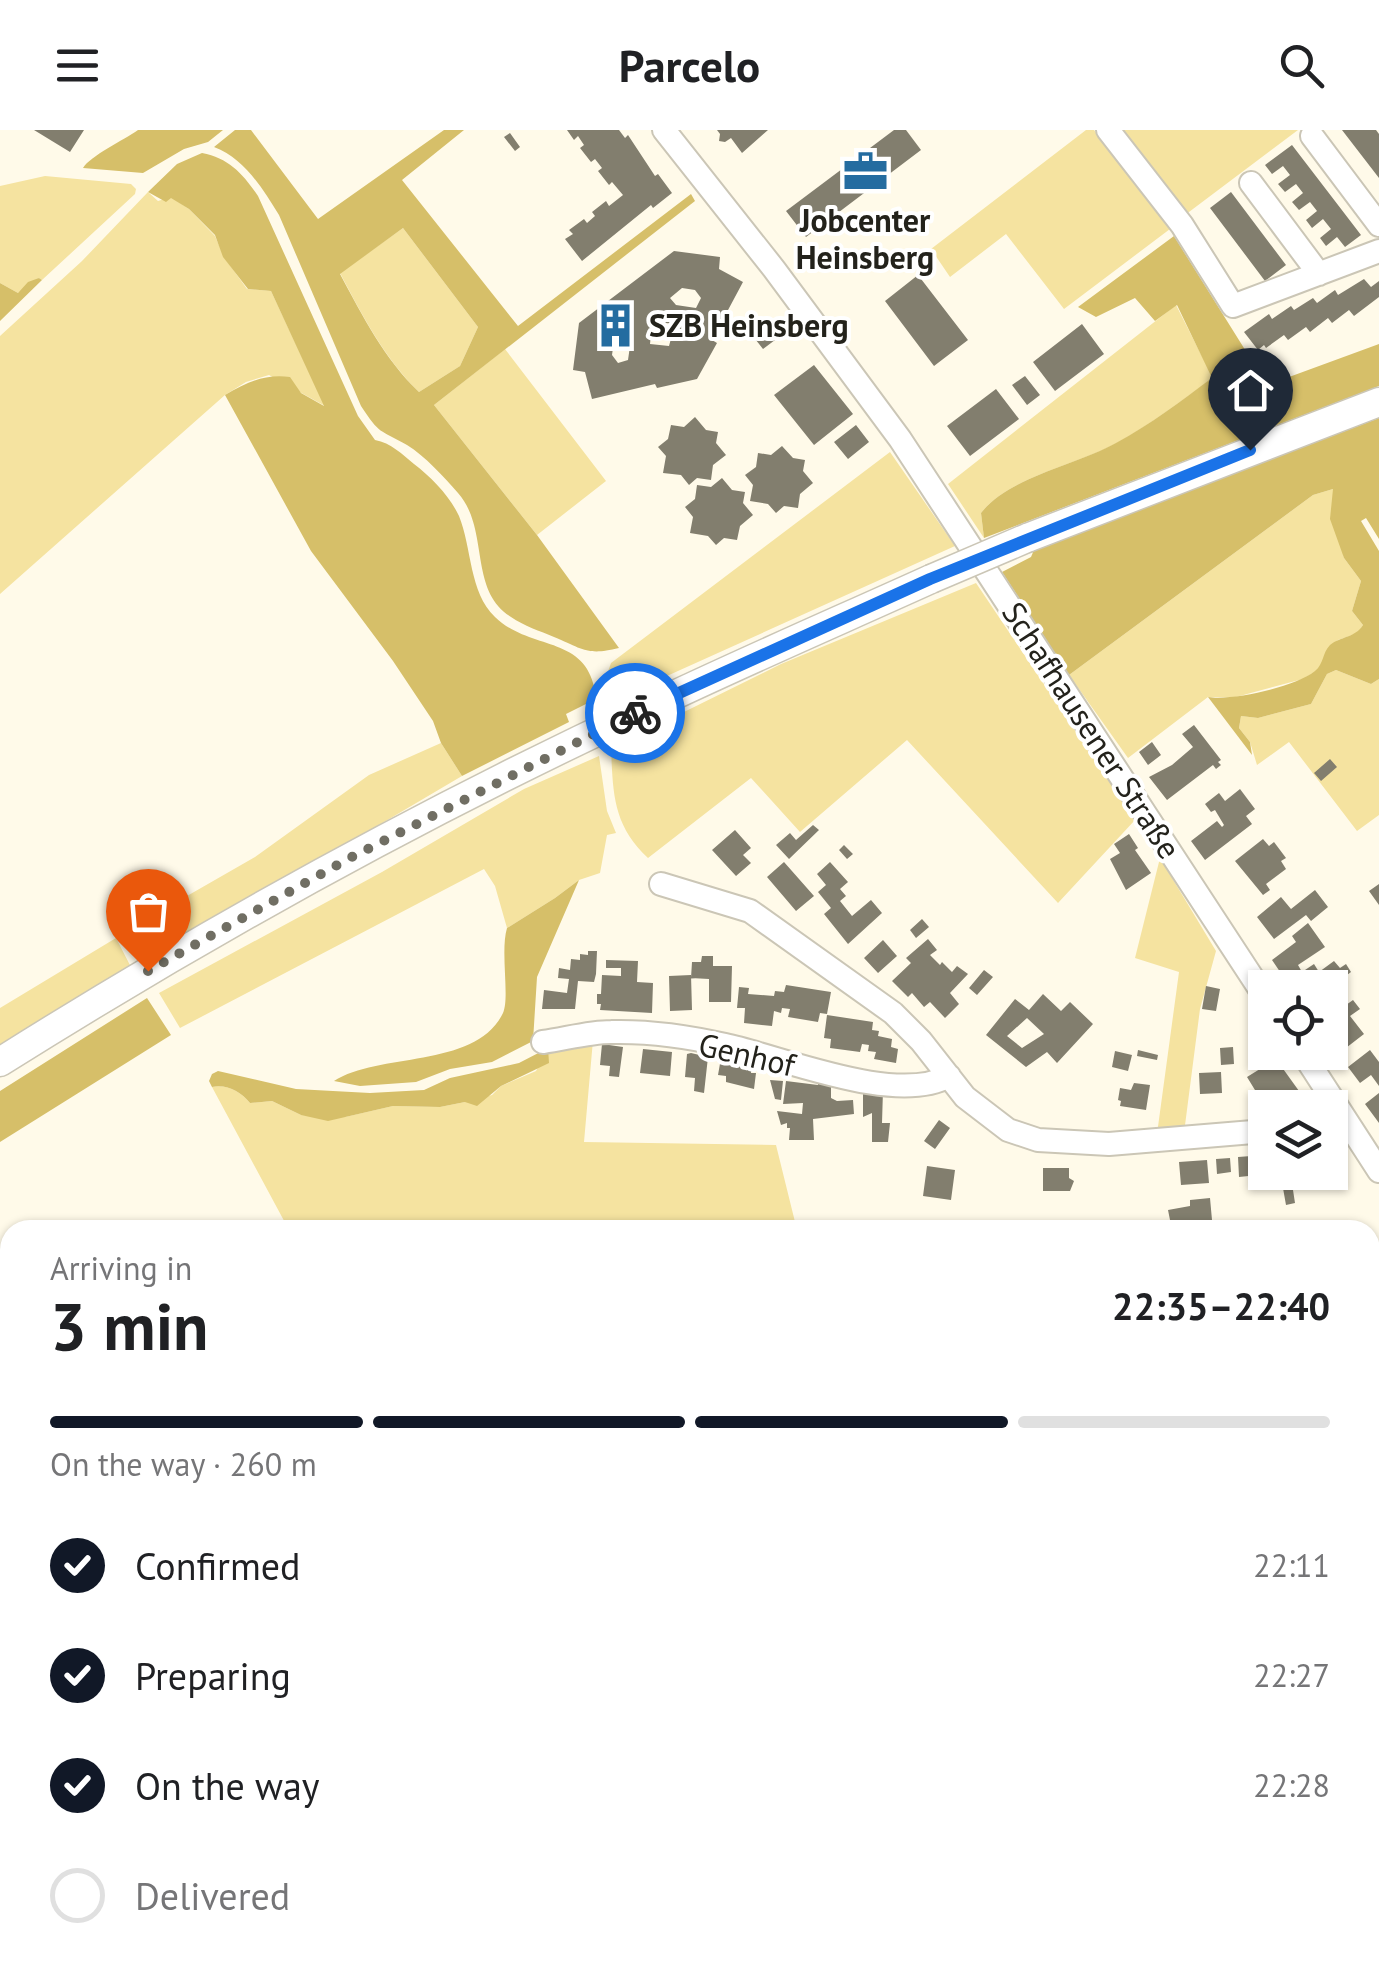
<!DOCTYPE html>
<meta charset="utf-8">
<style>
:root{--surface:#fff;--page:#f2f2f2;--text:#202124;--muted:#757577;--line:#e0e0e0;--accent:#111827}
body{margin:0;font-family:"PT Sans",sans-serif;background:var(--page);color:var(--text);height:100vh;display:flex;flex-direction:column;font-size:38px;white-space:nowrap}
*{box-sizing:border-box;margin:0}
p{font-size:32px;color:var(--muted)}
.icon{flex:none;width:55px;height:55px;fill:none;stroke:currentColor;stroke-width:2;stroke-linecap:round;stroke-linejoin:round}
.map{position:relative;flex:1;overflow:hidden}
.sheet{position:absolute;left:0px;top:1090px;width:1380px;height:750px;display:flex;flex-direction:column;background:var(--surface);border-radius:30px 30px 0 0;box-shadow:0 2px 8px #0004}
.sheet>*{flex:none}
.buttons{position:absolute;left:1248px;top:840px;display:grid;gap:20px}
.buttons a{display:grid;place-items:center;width:100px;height:100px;border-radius:0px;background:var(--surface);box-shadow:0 2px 8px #0004;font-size:50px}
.pin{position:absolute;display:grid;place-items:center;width:85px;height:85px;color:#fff;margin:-102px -42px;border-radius:50% 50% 50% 0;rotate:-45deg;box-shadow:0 0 10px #0007}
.pin .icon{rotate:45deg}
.courier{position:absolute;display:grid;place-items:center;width:100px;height:100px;margin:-50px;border:8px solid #1a73e8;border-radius:50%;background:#fff;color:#222;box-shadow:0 2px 12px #0007}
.head em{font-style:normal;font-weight:700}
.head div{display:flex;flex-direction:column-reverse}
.head{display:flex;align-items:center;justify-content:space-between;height:170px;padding:0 50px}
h1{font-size:65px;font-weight:700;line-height:75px}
.bar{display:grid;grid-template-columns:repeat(4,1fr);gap:15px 10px;align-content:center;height:120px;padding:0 50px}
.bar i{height:12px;border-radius:8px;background:var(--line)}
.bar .on{background:var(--accent)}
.bar p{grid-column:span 4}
ol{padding:0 50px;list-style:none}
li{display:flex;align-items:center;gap:30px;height:110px}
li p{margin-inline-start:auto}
li .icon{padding:10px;border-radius:50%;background:var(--accent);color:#fff;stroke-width:4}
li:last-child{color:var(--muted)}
li i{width:55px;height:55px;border:5px solid var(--line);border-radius:50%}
header{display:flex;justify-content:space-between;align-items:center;height:130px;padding:0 50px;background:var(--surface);font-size:45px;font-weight:700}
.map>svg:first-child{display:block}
</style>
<header><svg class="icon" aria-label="menu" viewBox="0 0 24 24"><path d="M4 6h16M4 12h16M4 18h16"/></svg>Parcelo<svg class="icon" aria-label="search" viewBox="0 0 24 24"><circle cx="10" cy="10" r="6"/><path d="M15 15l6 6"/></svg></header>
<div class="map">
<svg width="1379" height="1840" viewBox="0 0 1379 1840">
<rect width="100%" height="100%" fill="#fffae9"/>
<!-- green -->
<path fill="#f5e3a0" d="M1086,0H1094L1170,99L1064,179L1006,104L950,147L931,119Z
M1122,0H1298L1185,85Z
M45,46L131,54L136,59L135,64L42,150L39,148L18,163L0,153V56Z
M148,62L158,71L171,67L189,79L215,106L224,127L247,159L271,161L325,276L269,245L246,252L225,265L0,464V206L82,131Z
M403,98L478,197L460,236L419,262C385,229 362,185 340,143Z
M1176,175L1213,248C1181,271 1151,294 1117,313C1076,335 1009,347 981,383L984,408L948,354Z
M505,219L606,351L537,405L434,275Z
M890,322L955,416L638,559L634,555L610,565L605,550L611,533Z
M1333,359V373L1344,428L1361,451L1352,481L1363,495L1358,503L1338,510L1318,540L1303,549L1236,567H1208L1128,628L1069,545L1313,365Z
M976,453L1135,690L1058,773L907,610L800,702L751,648L648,728C613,695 613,664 611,618L781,534Z
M1336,540L1371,554L1379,549V685L1357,701L1289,612L1257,635L1250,612L1239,598L1241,586L1258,588L1311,574L1327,544Z
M441,613L462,646L145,833L126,801L255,727L369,645Z
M599,626L607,681L616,703L607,705L600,743L579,750L555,768L507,798L495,756L484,739L180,898L159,863L382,742L524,659Z
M1160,728L1216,821L1200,879L1184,1003L1157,1004L1179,842L1135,828Z
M116,808L133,841L0,926V878Z
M593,910L584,1012L776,1015L797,1100H289L212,957C227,954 241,962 250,973L272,971L301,985L345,987L393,976L440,977L465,972L492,965L501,956L536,941L548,918Z
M1370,1654L1379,1662V1840H1132L1121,1830H1370Z"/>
<!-- forest -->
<path fill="#d6bf69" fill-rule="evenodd" d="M138,0H223L208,12L184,19L143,43L83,38C90,26 124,10 138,0Z
M235,0H251L318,89L444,0H464L402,50L518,196L691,64L695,71L434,275L537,405L619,518C587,526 583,519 554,507C540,501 524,496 511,487C468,460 490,399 458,363C444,347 425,326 407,315C379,299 380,305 361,276L279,85C262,58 245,29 214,17ZM403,98L478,197L460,236L419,262C385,230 362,185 340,144Z
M202,23C229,28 243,44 258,66L358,286L375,310C391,313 402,324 414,334C432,348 449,365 459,386C472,418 469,462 495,487C532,523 590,503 596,569L566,584L569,592L462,646L441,613L433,591L393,531L311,421L225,265C248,252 264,244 290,247L301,263L324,276L271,161L248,159L223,127L215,105L189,79L171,68L166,72L148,62L177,34Z
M1174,106L1267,255L1379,214V256L984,408L981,383C1009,347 1076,335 1116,313C1151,294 1181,271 1212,248L1177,175L1155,191L1135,168L1096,187L1078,177Z
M39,148L42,150L0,191V153L18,163L28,152Z
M1379,288V409L1366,388L1361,391L1379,421V549L1371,554L1336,540L1327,544L1311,574L1258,588L1241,586L1239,598L1250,612L1252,625L1208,567C1232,571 1295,557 1315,541C1324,534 1322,523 1330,515C1341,506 1355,508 1363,495L1352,481L1361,451L1344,428L1330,389L1333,359L1313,365L1069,545L1002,442L1031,427L1034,420Z
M579,750L537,847L533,911L492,932L450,939L416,952L360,956L334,951C379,922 476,939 503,883C510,867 500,822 507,798L555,768Z
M147,868L171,905L0,1012V961Z
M548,918L549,933L501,956L477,976L465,972L440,977L393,976L328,991L301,985L272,971L250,973C241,962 227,954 212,957L209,951L212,944L218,941L296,959L370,963L424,960L450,948L519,933Z"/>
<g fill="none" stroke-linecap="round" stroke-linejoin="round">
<!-- stream -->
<path stroke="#e9d27c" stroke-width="5" d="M1370,1664L1379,1672"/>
</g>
<!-- building -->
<path fill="#827e6e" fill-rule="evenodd" d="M34,0H84L70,22Z
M567,0H619L625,8L628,5L655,46L658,44L672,63L653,78L651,75L582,131L565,109L573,104L569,100L584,89L587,93L595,86L592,82L606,71L609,76L623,65L612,52L609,55L598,41L602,38L595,29L591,32L580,18L584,15L578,6L574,10Z
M717,0H768L742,23L731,8L725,12L719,11L720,4Z
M894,0H906L921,20L806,107L786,81Z
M1342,0H1376L1379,4V48Z
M510,3L520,17L515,21L504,7Z
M1292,15L1361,105L1345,117L1337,107L1326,116L1320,108L1331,99L1323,89L1312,98L1306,90L1317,81L1310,72L1299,80L1292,72L1303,63L1296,54L1285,62L1278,54L1290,45L1283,36L1272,44L1265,35Z
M1231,62L1286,135L1265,151L1210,78Z
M674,121L720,127L719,139L743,152L712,210L717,213L697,249L657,258L655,254L592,269L585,242L573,240L579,193ZM682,158L695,160L701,168L696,178L676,175L670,168ZM656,192L675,194L669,216L650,214L652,195ZM626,202L631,209L628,230L618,233L612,225L614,211Z
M918,145L968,210L934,236L885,171Z
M1364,149L1371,157L1379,151V167L1354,186L1349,180L1332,193L1328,188L1310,202L1306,197L1288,210L1284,205L1266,218L1264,215L1258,220L1244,202L1269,184L1272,189L1291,176L1294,180L1313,168L1317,173L1335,160L1338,165Z
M772,189L783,204L763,219L752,205Z
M1082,194L1104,224L1055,261L1033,232Z
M814,235L853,284L814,315L774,265Z
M1025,246L1040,265L1027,275L1012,255Z
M996,259L1019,289L970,326L947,296Z
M695,287L706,300L718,302L716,313L726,325L713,335L711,350L697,348L689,355L681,345L663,343L666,326L658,317L668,309L671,295L684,297Z
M856,295L869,312L848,329L834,312Z
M782,316L793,328L805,330L803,341L813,353L800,364L798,378L784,376L776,383L768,374L750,371L753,355L745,345L756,337L758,323L771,325Z
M722,348L732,360L745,362L743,373L753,385L740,396L737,410L724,408L716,415L708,406L690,403L693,387L685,377L695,369L697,355L711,357Z
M1194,595L1221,630L1218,632L1221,635L1216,639L1213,635L1167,670L1149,647L1172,635L1193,617L1182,604Z
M1152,612L1161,625L1148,635L1139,622Z
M1330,629L1337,637L1321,651L1314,643Z
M1240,659L1255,679L1246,686L1252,694L1205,730L1191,711L1217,691L1222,697L1224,695L1215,680L1211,682L1205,674L1219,663L1225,671Z
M813,695L819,700L789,729L776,715L790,703L796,710Z
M735,700L751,718L743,725L751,733L736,746L712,720Z
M1129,704L1138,718L1135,720L1151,743L1126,760L1110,729L1120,723L1114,714Z
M1263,709L1269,716L1274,712L1286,728L1281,731L1286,739L1266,754L1270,760L1263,765L1235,731Z
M844,715L853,724L847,729L839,720Z
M784,732L814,766L796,781L767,747Z
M830,732L848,752L840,759L846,766L840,771L852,786L871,770L882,783L848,814L824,784L831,778L818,762L826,755L817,744Z
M1379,754V775L1369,761Z
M1315,760L1328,777L1311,791L1306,785L1274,809L1257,787L1281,767L1291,779Z
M922,789L929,797L916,808L910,800Z
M1308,793L1325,817L1298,835L1302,842L1314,834L1319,842L1334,831L1340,838L1346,834L1351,842L1338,852L1347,865L1330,878V858L1320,844L1300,858H1291L1272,830L1296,812L1292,806Z
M928,809L937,820L930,825L940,835L942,832L952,842L957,836L968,844L950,863L959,874L945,888L930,872L924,877L912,863L908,867L892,851L911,833L906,828Z
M883,810L897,826L878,843L864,828Z
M588,821H597L596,844L594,852L578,851L575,879H542L544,860L567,863L569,849L558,848L559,838L570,840L571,829L580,830V824L588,825Z
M702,826H713V836H732L731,872H709V849L691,848L692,832H701Z
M606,830L638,831L637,852L653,853L652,883L600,880L601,874H597V864H601L602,845L621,846V838H606Z
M984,840L993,847L977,865L969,858Z
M691,845L692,880L670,881L669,846Z
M786,855L831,862L827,884L820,883L818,892L788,887L790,879L782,878L781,883L774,881L772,896L744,893L745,878H737L739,857L749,858L748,864L774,866L775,861L784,862Z
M1206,856L1220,859L1216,881L1202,879Z
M1043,864L1061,881L1070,872L1093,894L1057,933L1047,922L1026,937L986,905L1015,869L1029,880ZM1027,888L1044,904L1022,918L1007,906Z
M1353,870L1360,879L1350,886L1364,904L1342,921L1330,905V899L1345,888L1339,880Z
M827,885L873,892L872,900L879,901L878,906L892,909L891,917L898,919L896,933L874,929L876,922L868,921L869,915L862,914L860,922L830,918L831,909L824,908Z
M602,914L623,917L619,947L609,946L610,936L600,935Z
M1233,917L1234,934L1221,935L1220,918Z
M643,919L672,922L670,946L640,943Z
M1138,920L1158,925L1157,930L1137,926Z
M1370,920L1379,932V956L1371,945L1360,953L1348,937Z
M1115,921L1132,925L1128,941L1112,937Z
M691,923L708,927L704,963L694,961L695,948L685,947L687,924Z
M721,928L752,933L751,943H756L754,959L726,952V946L718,945Z
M1276,929L1299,961L1273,978H1266L1247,947Z
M1221,942L1222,963L1200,964L1199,943Z
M818,943L853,952V962L831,957V968L837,971L853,970L854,984L813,989L814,1010H789L790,998H787V993L781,995L777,981L802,984L803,973L783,974L786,951L818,955Z
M770,950L783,951L781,970L775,969Z
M1134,953L1150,955L1146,980L1120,976L1121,971L1118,970L1120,958L1131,960Z
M863,960H883L882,993H890L888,1012H872V983L863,987Z
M1379,963V993L1365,974Z
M939,990L950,998L935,1019L924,1011Z
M1265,1025V1042H1272V1050L1259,1052L1258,1045L1239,1047L1238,1027Z
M1230,1028L1231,1042L1217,1044L1216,1029Z
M1207,1030L1209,1053L1181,1055L1179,1032Z
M927,1036L955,1040L951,1070L923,1066Z
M1043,1038H1069V1048L1074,1051L1070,1061H1043Z
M1289,1042H1312L1313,1058L1293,1060L1295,1073L1286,1075L1281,1047L1290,1046Z
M1210,1068L1212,1090L1171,1095L1168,1080L1190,1076V1070Z
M1370,1170H1379V1186H1370Z
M1370,1229L1379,1232V1263L1372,1293Z
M1375,1443L1379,1448V1482L1370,1489V1447Z
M172,1830L207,1831L211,1840H176Z
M268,1830H308L311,1840H272Z
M430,1830H460L464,1840H434Z
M810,1830H839L856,1840H832L822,1834L819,1840H804Z
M706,1831L728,1840H702Z"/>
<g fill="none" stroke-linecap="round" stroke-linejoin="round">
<defs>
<path id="minor" d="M664,0L774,139L900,309L1265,867
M1108,0L1182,95L1233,176L1379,121
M1312,6L1379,95
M1251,53L1319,144
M661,754L750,781L893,883L921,911L965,967L1008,1000L1038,1010L1109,1014L1265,1001
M543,912C565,909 589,902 611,902C648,901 690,907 725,915C782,927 896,976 949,946
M1302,922L1379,1041
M1370,1314L1372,1372L1379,1397
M0,1487L10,1483
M239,1830L243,1840
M496,1830L497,1840
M797,1840L802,1830"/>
<path id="major" d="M1027,408L1379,272
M0,932C208,801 424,682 647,578C741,533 836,492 931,449"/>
</defs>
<!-- minor casing -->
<use href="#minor" stroke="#cbc6b6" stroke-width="26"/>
<!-- major casing -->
<use href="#major" stroke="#cbc6b6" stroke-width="31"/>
<!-- minor -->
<use href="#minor" stroke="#fff" stroke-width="22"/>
<!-- major -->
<use href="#major" stroke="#fff" stroke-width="28"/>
<defs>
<path id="major-bridge" d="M931,449L1027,408"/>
</defs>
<!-- major-bridge casing -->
<use href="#major-bridge" stroke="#cbc6b6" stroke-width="31" stroke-linecap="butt"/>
<!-- major-bridge -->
<use href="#major-bridge" stroke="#fff" stroke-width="28"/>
</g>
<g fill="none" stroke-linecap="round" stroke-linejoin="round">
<!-- done -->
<path stroke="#706e63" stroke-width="10" stroke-dasharray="0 18" d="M148,841L348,729L635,583"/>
<!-- route -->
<path stroke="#1a73e8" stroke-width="12" d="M635,583L930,449L1250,320"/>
</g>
<!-- icons -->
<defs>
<symbol id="office-bare" viewBox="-9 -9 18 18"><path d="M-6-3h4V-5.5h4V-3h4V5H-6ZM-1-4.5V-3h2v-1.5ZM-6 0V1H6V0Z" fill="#246ca0" stroke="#fff" stroke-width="2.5" paint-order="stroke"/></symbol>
<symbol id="building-bare" viewBox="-9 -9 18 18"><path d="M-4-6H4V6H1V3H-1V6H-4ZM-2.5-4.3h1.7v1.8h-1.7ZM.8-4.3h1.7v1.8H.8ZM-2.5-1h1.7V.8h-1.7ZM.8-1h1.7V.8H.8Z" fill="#246ca0" stroke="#fff" stroke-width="2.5" paint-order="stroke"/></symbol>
</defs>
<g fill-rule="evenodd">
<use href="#office-bare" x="834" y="10" width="63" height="63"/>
<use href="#building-bare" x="584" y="164" width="63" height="63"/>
</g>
<g text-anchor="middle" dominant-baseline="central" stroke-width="8" stroke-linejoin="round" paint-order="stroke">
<!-- poi labels -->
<g font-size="32" font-weight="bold" fill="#23221b" stroke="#fff">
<text x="865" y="90">Jobcenter<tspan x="865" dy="37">Heinsberg</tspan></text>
<text x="649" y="195" text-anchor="start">SZB Heinsberg</text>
</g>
<!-- street labels -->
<g font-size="32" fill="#23221b" stroke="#fff">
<text transform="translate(1092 600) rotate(57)">Schafhausener Straße</text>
<text transform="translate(747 924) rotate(13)">Genhof</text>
</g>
</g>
</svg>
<div class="buttons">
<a><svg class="icon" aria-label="locate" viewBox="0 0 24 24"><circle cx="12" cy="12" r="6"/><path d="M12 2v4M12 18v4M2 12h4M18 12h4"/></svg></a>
<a><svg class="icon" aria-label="layers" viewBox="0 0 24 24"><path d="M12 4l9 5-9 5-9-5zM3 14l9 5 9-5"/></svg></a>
</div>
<div class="pin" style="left:148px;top:841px;background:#ea580c"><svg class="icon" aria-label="bag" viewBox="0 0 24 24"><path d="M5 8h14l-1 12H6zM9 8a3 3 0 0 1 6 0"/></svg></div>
<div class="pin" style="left:1250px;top:320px;background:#1f2937"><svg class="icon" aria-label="home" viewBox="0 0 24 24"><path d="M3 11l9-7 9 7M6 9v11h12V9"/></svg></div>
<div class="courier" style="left:635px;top:583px"><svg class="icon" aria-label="bike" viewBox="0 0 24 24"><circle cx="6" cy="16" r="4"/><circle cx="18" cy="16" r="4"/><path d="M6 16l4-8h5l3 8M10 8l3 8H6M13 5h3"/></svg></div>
<section class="sheet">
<div class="head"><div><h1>3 min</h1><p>Arriving in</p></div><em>22:35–22:40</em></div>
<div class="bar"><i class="on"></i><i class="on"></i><i class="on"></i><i></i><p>On the way · 260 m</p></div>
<ol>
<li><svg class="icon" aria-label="check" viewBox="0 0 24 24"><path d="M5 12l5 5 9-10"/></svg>Confirmed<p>22:11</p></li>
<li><svg class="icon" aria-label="check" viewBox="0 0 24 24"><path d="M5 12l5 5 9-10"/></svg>Preparing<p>22:27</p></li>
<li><svg class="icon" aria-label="check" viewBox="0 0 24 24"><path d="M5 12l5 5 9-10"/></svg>On the way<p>22:28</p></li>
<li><i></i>Delivered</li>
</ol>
</section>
</div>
